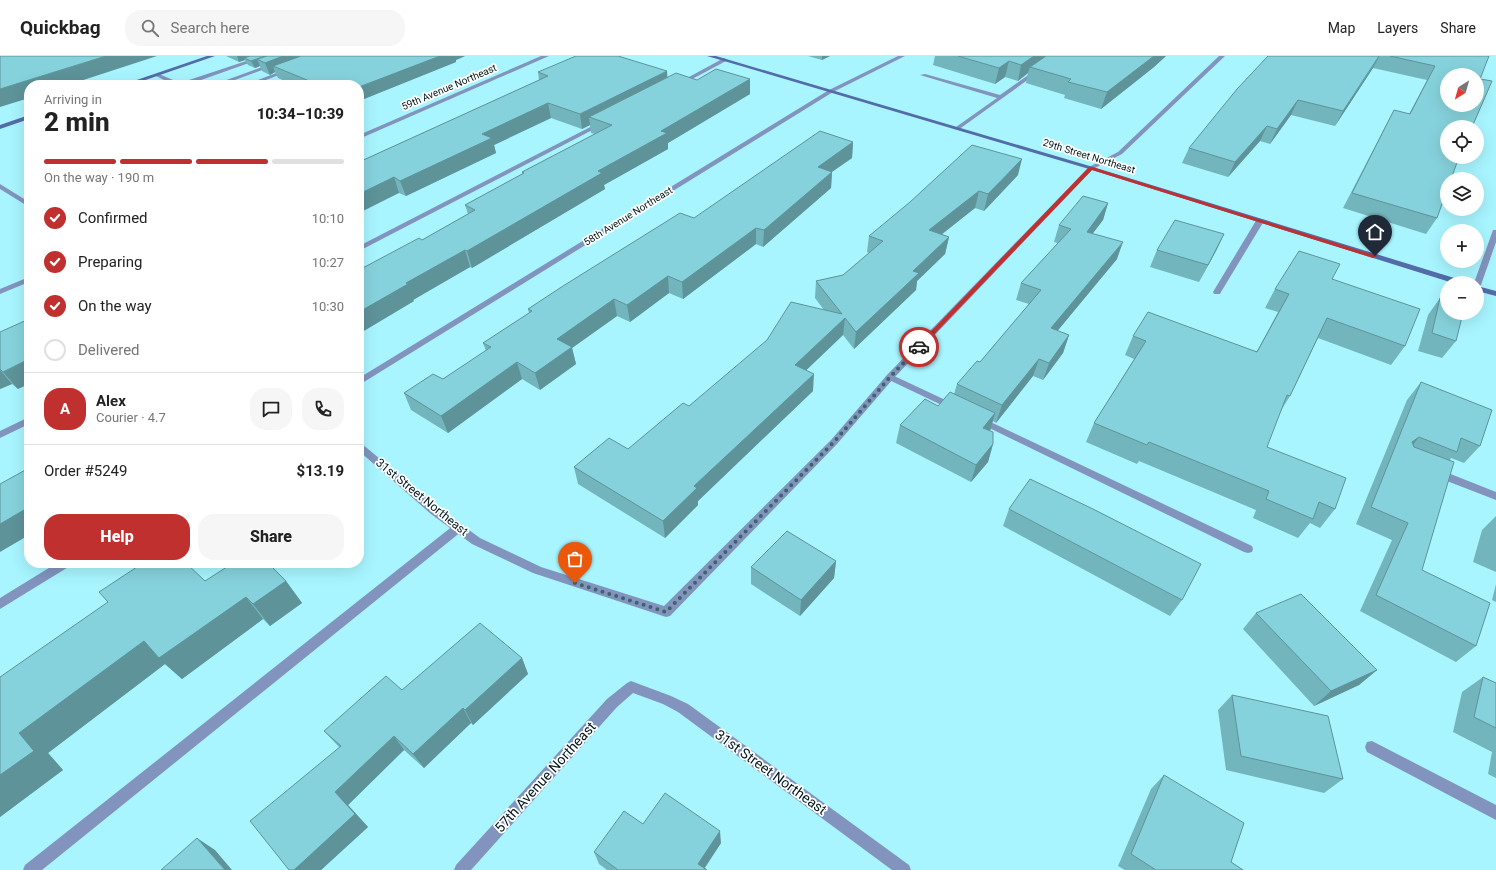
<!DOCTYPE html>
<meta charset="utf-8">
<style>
:root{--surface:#fff;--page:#f6f6f6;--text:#222;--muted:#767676;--line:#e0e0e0;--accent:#bf302e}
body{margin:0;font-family:Roboto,sans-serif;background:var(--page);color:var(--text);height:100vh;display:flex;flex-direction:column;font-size:15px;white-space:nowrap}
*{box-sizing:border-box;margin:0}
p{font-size:13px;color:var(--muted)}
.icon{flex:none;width:22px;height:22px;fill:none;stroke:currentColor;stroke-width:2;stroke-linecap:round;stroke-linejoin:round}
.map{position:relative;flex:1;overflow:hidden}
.sheet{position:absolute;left:24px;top:24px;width:340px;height:488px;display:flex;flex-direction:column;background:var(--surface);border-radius:16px;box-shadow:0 4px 16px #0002}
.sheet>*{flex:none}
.needle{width:26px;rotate:217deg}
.fabs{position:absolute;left:1440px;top:12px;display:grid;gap:8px}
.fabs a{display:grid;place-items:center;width:44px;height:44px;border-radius:50%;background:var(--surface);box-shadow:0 4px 16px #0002;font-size:20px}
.pin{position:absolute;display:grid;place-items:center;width:34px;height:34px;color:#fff;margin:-41px -17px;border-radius:50% 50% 50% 0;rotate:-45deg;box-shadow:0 0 4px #0007}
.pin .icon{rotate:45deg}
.courier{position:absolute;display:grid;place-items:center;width:40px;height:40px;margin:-20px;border:3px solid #bf302e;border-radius:50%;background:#fff;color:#222;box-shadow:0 1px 5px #0007}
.headline em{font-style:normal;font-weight:800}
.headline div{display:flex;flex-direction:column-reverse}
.headline{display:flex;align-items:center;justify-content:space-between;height:68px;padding:0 20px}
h1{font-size:26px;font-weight:800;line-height:30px}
.bar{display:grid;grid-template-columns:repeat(4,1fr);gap:6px 4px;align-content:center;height:48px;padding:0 20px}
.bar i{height:5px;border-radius:3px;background:var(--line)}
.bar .on{background:var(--accent)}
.bar p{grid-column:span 4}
.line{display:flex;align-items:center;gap:10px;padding:0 20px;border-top:1px solid var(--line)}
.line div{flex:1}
.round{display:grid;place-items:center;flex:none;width:42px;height:42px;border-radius:16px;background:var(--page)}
ol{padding:0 20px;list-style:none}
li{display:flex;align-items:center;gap:12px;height:44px}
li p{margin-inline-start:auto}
li .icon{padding:4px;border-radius:50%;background:var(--accent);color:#fff;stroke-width:4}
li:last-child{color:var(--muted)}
li i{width:22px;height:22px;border:2px solid var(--line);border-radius:50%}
.button{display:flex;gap:8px;margin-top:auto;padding:8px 20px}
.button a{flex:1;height:46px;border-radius:16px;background:var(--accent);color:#fff;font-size:16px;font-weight:800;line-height:46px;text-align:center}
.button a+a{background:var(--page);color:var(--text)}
header{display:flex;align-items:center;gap:24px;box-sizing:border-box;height:56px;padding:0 20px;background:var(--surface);border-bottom:1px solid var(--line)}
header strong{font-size:19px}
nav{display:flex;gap:22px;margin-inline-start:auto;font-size:14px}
.search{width:280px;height:36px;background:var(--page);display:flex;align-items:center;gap:10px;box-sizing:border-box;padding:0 14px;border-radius:16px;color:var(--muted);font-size:15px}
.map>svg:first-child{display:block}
</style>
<header>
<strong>Quickbag</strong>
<div class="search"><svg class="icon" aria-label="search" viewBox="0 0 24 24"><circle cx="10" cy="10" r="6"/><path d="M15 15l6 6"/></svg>Search here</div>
<nav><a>Map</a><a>Layers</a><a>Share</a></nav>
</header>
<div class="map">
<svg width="1496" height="814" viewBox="0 0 1496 814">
<rect width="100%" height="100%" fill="#a8f5ff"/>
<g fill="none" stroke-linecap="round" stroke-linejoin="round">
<!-- lane -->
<path fill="#8294be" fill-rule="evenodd" d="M261,0H269L187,29H174L154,19L159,18L180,27Z
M292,0H300L221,29H213Z
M1055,0H1061L958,74L955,72L956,71L997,42L920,19L925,18L1000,39Z
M724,2L727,4L726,5L681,29L676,28Z
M287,13L292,14L253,29H245Z
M602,65L605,67L604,68L359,195V190Z
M1257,163L1264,165L1221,236L1220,238H1214L1213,236Z
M890,318L956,349L958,351L953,354L950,353L887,323L885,321Z
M29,361V368L0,382V375Z
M980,361L1252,490L1253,493L1252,496L1248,497L1244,496L977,366L975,364L977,362Z
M1438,413L1496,436V444L1434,420L1433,417L1434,414Z
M458,468L462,469L463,472L462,475L42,814H23L25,809L454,469Z
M1372,685L1496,749V764L1367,696L1365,691L1367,686Z"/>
<!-- street -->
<path fill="#8294be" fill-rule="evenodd" d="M541,0H549L359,83V79Z
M898,0H905L833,36L359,329V322L829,34Z
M1219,0H1225L1122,98L1093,113L893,323L837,388L670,560L666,561L533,517L472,488L431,458L359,395V386L362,388L439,452L480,482L541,511L664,550L831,384L887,319L1089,111L1118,96Z
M0,128L29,146V151L0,133Z
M1493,174H1496V186L1481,229L1477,231V227H1474Z
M29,221V226L0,238V233Z
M57,507H72L70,510L0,553V542Z
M631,625L671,640L688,648L909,809L911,814H892L678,656L663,648L633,637L617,651L471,814H454L456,809L607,643L627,627Z"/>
<!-- secondary -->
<path fill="#536ba8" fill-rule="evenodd" d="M207,0H215L131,29H122Z
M707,0H716L1093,111L1464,225L1465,227H1453L1089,113Z
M29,59V63L0,73V69Z
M1477,230L1496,235V240L1477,235Z"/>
</g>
<!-- wall -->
<path fill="#73b5bd" d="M226,0H465L456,4V6L359,45V29H294L278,22L275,16L270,19L262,15L260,10L255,12L248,9L245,4L239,6Z
M808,0H830L822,4Z
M935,0H1166L1154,11L1101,53L1064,42L1065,39L1026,27L1028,17L1018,25L1005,21L995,28L933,9Z
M1268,0H1489L1447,71L1437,162L1426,178L1343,152L1386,69L1394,54L1409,58L1427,24L1373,12L1335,70L1291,59L1270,88L1260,85L1228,121L1182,107L1189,92Z
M538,16L667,22L697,24L750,38L668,87V93L604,129L605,133L472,212L470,211L413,244L414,245L362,276L364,281L359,284V214L422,184L468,158L465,149L522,118V116L595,78L591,77L590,69L582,73L551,62L494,89L496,97L406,140L399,137L359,106L539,24Z
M853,86L852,102L832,116L831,132L763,191L756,188L683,243L669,237L630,266L617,260L572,292L576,308L540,334L522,323L448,377L411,354L404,337L443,323L486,295L483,287L529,257L528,253L694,162Z
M1018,119L984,155L975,152L941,178L949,181L945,198L917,225L916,234L854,293L843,279L806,314L813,335L698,445V449L665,482L578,428L574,411L628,393L689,350L824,254L815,242L816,225L843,219L869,197L867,196L869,180Z
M1108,147L1103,164L1092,178L1117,203L1057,275L1069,279L1063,297L1043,324L1033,320L996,367L993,365L990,375L993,388L988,406L971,426L896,387L900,369L938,350L954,338L957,328L980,306L1029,248L1016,244L1021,227L1058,187L1054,186L1059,169Z
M1224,178L1216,195L1199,226L1150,211L1157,194Z
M1332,223L1405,290L1391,309L1318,282L1290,340L1280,356L1267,391L1335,453L1320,472L1310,467L1298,482L1253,462L1256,454L1139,405L1137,408L1086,386L1094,367L1134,303L1125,299L1133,280L1257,295L1278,256L1265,252L1275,233Z
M1440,242L1456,285L1442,302L1418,295L1428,259Z
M0,276L18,333L12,328L0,333Z
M1421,326L1480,390L1464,407L1451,402L1450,404L1422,514L1476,590L1456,606L1360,555L1392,484L1356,468L1407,344Z
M1009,453L1182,544L1170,560L1003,470Z
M1496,460V516L1473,506L1482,474Z
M836,505L834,522L800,560L751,528V511Z
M205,525H286L302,547L270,570L263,563L182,623L165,608L48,697L63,714L0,761V621Z
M1496,528V546L1492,544Z
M1256,557L1377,614L1359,629L1314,650L1243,573Z
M522,602L528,618L473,669L471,667L424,712L404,694L348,749L368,771L321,814L339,691L324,675L402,634Z
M1483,621L1496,627V722L1488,718L1492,696L1453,676L1462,636Z
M1232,639L1343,723L1324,737L1226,714L1218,654Z
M1164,719L1231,806L1243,814H1125L1118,810L1151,733Z
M643,768L721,787L705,812L707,814H607L599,808L594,796Z"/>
<!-- shaded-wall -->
<path fill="#5e939a" d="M106,0H157L68,29H29V42L0,51V33Z
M237,0H256L244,2L245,4L239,6Z
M265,0H317L273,10L275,16L270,19L265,7L257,3L260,10L255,12L251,5Z
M440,0H465L456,4V6L359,45V31Z
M822,0H830L822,4Z
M1034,0H1052L1030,11L1028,17L1018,25L1021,9Z
M1154,0H1166L1154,11L1101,53L1107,36Z
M1380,0L1373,12L1335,70L1343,55Z
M1009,5L1005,21L995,28L999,12Z
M667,15L668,29L589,61L590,69L582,73L580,58Z
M750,23V38L668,87V93L604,129L605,133L472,212L467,195L598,115L661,75Z
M1298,44L1291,59L1270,88L1277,73Z
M548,47L551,62L494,89L496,97L406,140L400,125L482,78Z
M1267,70L1260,85L1228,121L1235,106Z
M853,86L852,102L817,126L818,111Z
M1022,103L1018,119L984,155L988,138Z
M832,116L831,132L763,191L764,174Z
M394,121L399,137L359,157V138Z
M979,135L975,152L926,191L929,174Z
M1108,147L1103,164L1081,193L1087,176Z
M756,172V188L683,243L682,226Z
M1224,178L1216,195L1199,226L1208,209Z
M949,181L945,198L917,225L916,234L854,293L856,276L913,215Z
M1123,186L1117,203L1045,290L1051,272Z
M465,194L470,211L413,244L414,245L362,276L364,281L359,284V256L406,227Z
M668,220L669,237L630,266L627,249Z
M614,243L617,260L572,292L576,308L540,334L535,317L557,283Z
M845,262L843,279L794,326L795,309Z
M1069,279L1063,297L1043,324L1049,307Z
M29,303V328L18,333L3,316Z
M1039,303L1033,320L996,367L1002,349Z
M517,306L522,323L448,377L441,360Z
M0,314L12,328L0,333Z
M814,318L813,335L698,445V449L665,482L663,465L694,430Z
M995,357L990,375L978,389L983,372Z
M1419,381L1405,399L1412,386Z
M993,388L988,406L971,426L976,409Z
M29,451V479L0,496V468Z
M836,505L834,522L800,560L801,544Z
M286,525L302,547L270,570L253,548Z
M246,541L263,563L182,623L165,608L48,697L63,714L0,761V719L19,677L144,585Z
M522,602L528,618L473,669L465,654Z
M1377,614L1359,629L1314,650L1331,635Z
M463,652L471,667L424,712L413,698Z
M394,680L404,694L348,749L368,771L321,814H294L335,736Z
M720,775L721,787L703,814L698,808Z
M197,782L215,794L232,814H225Z"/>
<!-- building -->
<path fill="#86d2dc" stroke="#5e939a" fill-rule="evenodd" d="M0,0H106L0,33Z
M250,0H265L251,5L244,2Z
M267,0H283L265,7L257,3Z
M301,0H440L359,31V29H319L273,10Z
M576,0H618L667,15L580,58L548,47L482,78L492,82L400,125L394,121L359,138V106L548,20L538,16Z
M958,0H1034L1021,9L1009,5L999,12Z
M1046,0H1154L1107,36L1068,26L1071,23L1030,11Z
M1268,0H1379L1343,55L1298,44L1277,73L1267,70L1235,106L1189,92L1237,33Z
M1390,0H1489L1480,23L1492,25L1472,71H1447V101H1459L1451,123H1447V134L1437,162L1352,137L1394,54L1410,58L1435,10ZM1447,19H1477V49H1447Z
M716,13L750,23L661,75L667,77L598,115L602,117L467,195L465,194L406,227L408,228L359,256V214L419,182L422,184L475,154L465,149L524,117L522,116L612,69L589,61L676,17L697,24Z
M820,75L853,86L818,111L832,116L764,174L756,172L682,226L668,220L627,249L614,243L557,283L572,291L535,317L517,306L441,360L404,337L433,318L443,323L491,291L483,287L532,255L528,253L563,230L680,157L694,162Z
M972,89L1022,103L988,138L979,135L929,174L949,181L913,215L919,217L856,276L845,262L795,309L814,318L694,430L697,432L663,465L574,411L609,382L628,393L683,347L689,350L767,284L791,246L842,258L816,225L843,219L883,185L869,180L910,146Z
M1083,140L1108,147L1087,176L1123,186L1051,272L1069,279L1049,307L1039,303L1002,349L957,328L977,305L980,306L1041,234L1021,227L1071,173L1059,169Z
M1175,164L1224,178L1208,209L1157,194Z
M1299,195L1340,208L1332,223L1420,253L1405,290L1327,262L1290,340L1287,339L1267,391L1346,422L1335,453L1319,446L1313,463L1266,443L1269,435L1149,386L1147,389L1094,367L1146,285L1133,280L1148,256L1257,296L1289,238L1275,233Z
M1440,242L1447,244V257H1463L1456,285L1432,277Z
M29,263V303L3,316L0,313V276Z
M1421,326L1492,354L1480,390L1461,382L1457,396L1419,381L1412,386L1414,391L1454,406L1422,514L1490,547L1476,590L1376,539L1408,467L1371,451Z
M950,336L995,357L983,372L993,376V388L976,409L900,369L925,343L938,350Z
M29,412V451L0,468V428Z
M1030,423L1093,453L1201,508L1182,544L1009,453Z
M787,475L836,505L801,544L751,511Z
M143,507H186L205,525L233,507H268L286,525L253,548L246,541L159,602L144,585L19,677L34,695L0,719V621L108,546L99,536Z
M1301,538L1377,614L1331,635L1256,557Z
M480,567L522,602L465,654L463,652L413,698L394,680L335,736L355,758L294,814H289L250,765L341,690L324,675L386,620L402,634Z
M1483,621L1496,627V672L1474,661Z
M1232,639L1328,660L1343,723L1241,700Z
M1164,719L1244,767L1231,806L1243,814H1156L1131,798Z
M665,737L720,775L698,808L707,814H618L594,796L624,755L643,768Z
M197,782L225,814H161Z"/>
<!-- route -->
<path fill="#bf302e" d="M1089,111H1092L1377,200L1373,202L1092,114L921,292H917V290Z"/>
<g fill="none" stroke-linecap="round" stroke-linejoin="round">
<!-- done -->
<path stroke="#3c656b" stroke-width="4" stroke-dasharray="0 7.2" d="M575,527L666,556L834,386L890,321L919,291"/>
</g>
<g text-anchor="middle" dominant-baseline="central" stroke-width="3.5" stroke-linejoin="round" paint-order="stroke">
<!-- far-street labels -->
<g font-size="10" fill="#02181b" stroke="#fff">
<text transform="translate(449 31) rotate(-23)">59th Avenue Northeast</text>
<text transform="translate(1089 100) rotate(17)">29th Street Northeast</text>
<text transform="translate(628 160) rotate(-32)">58th Avenue Northeast</text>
</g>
<!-- street labels -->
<g font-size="12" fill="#02181b" stroke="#fff">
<text transform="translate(422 441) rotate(39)">31st Street Northeast</text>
</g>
<!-- near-street labels -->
<g font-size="14" fill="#02181b" stroke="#fff">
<text transform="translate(771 716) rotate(36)">31st Street Northeast</text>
<text transform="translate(545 721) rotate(-48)">57th Avenue Northeast</text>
</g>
</g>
</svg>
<div class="fabs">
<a><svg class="needle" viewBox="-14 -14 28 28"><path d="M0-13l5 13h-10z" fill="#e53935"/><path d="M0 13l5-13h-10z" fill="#767676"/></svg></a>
<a><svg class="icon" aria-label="locate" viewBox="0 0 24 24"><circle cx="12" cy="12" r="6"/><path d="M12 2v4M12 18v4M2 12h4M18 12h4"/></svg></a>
<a><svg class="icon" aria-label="layers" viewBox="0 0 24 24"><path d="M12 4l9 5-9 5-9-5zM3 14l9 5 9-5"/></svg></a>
<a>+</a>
<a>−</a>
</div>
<div class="pin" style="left:575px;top:527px;background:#ea580c"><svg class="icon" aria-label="bag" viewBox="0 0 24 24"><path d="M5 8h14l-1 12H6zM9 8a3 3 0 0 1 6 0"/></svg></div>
<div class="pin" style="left:1375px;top:200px;background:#1f2937"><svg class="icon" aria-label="home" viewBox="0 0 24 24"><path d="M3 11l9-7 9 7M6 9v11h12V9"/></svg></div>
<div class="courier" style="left:919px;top:291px"><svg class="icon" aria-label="car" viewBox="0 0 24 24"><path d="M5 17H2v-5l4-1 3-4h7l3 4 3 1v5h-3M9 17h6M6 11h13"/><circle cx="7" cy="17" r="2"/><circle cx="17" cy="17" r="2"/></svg></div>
<section class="sheet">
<div class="headline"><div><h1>2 min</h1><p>Arriving in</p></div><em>10:34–10:39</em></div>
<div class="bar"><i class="on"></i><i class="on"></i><i class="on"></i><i></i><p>On the way · 190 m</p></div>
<ol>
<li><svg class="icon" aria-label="check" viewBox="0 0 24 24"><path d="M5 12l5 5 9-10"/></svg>Confirmed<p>10:10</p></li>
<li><svg class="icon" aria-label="check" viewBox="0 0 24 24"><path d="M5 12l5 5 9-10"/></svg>Preparing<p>10:27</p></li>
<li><svg class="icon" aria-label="check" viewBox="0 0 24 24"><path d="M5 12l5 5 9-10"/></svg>On the way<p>10:30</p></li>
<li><i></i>Delivered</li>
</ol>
<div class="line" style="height:72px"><b class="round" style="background:var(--accent);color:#fff">A</b><div><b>Alex</b><p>Courier · 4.7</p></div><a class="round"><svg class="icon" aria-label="chat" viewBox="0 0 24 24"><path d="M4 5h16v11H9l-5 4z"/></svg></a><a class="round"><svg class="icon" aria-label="phone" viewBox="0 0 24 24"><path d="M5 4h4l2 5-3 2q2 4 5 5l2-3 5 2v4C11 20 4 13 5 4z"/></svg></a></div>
<div class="line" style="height:52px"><div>Order #5249</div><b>$13.19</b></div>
<div class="button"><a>Help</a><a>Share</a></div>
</section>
</div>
